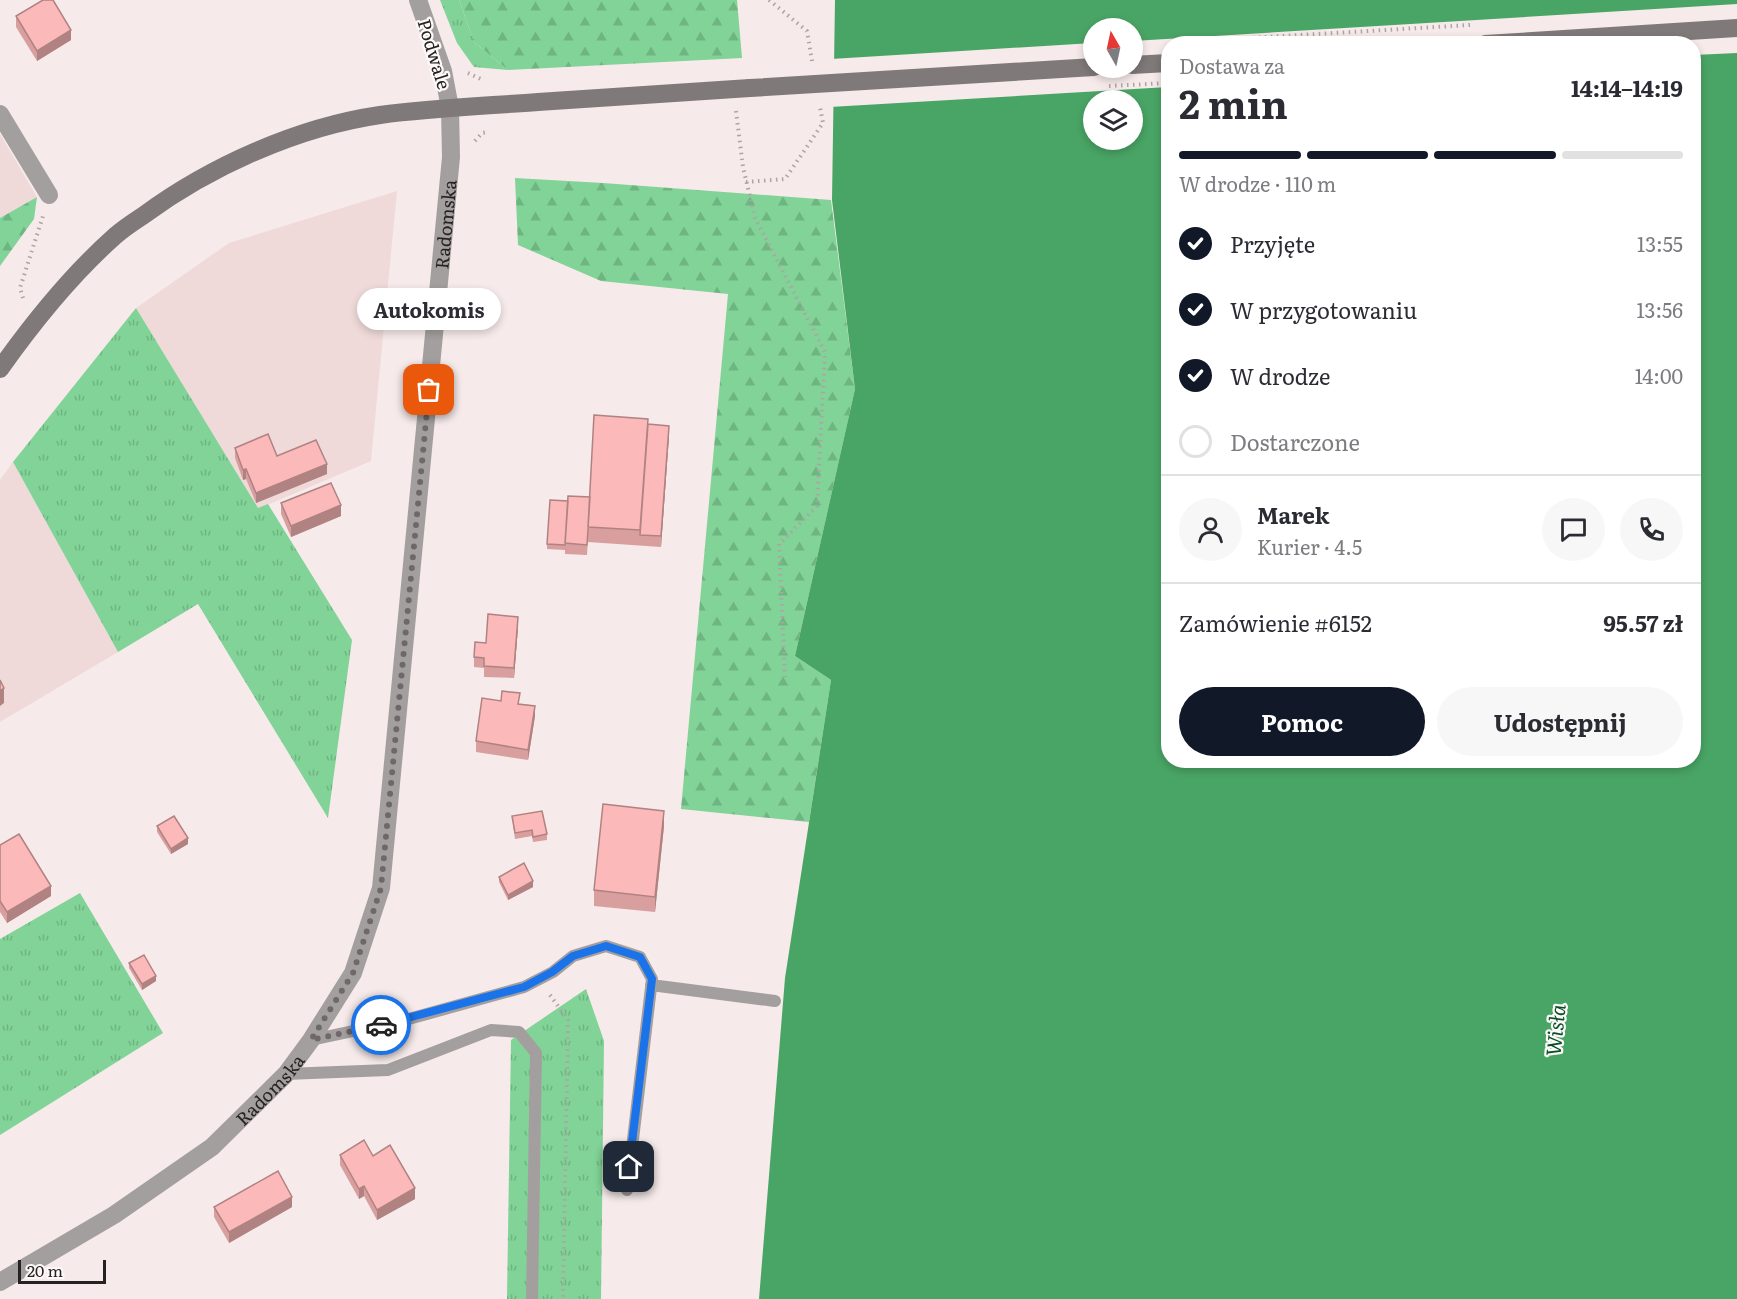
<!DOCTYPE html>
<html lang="pl">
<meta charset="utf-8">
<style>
:root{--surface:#fff;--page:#f7f7f7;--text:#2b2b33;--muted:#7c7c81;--line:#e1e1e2;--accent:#111827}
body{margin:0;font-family:Literata,serif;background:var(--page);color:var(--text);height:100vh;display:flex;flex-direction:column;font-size:22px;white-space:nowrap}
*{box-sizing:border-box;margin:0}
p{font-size:20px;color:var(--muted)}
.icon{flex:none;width:33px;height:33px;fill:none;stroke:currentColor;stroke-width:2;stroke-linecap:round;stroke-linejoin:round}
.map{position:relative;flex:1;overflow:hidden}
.details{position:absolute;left:1161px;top:36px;width:540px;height:732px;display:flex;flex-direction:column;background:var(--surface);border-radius:24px;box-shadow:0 3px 9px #0003}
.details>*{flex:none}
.needle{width:39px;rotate:351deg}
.fabs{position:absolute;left:1083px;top:18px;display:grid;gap:12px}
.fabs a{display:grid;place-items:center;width:60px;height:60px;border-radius:50%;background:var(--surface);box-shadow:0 3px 9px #0003;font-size:30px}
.scale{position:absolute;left:18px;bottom:15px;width:88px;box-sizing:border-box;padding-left:6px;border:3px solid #262222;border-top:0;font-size:16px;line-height:21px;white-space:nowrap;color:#262222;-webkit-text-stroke:4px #fef9f9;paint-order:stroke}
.pin{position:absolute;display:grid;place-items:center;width:51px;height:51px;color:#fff;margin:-26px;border-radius:12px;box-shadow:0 3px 9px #0006}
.courier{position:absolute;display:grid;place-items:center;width:60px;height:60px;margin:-30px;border:4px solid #1a73e8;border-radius:50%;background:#fff;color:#222;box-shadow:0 2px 8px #0007}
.bubble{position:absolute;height:42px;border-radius:21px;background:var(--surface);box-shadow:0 3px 9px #0003;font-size:20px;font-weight:700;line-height:42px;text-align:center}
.summary em{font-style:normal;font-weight:700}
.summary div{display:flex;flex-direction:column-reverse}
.summary{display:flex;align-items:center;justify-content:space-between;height:102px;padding:0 18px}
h1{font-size:39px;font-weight:700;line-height:45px}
.bar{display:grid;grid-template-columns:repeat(4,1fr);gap:9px 6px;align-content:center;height:72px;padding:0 18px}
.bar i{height:8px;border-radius:4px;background:var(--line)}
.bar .selected{background:var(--accent)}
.bar p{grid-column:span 4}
.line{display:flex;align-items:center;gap:15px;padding:0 18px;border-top:2px solid var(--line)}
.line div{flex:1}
.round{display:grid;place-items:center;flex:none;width:63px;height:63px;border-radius:32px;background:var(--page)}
ol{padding:0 18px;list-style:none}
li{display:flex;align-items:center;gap:18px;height:66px}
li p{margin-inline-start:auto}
li .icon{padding:6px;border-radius:50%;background:var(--accent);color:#fff;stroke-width:4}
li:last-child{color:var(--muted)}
li i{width:33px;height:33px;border:3px solid var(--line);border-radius:50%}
.cta{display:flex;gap:12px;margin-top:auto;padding:12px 18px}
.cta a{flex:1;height:69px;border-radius:36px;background:var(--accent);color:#fff;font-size:24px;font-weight:700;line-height:69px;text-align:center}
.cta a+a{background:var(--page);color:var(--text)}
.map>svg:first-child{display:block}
</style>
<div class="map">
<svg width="1737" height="1299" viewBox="0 0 1737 1299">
<defs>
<pattern id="grass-tufts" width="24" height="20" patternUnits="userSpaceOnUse" patternTransform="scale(1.5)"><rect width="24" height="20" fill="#81d397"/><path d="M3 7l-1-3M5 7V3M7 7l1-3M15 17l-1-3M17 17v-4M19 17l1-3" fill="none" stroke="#6fb582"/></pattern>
<pattern id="forest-firs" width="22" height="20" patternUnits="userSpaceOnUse" patternTransform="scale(1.5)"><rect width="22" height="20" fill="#81d397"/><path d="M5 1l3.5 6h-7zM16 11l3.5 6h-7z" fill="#6fb582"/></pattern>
</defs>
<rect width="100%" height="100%" fill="#f6eaea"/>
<!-- built -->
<path fill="#efdad9" d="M0,134L37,197L0,218Z
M397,191L371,461L258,509L136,308L229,243Z
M13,462L118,652L0,722V480Z"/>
<!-- grass -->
<path fill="url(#grass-tufts)" d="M440,0H459L474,42L508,70L474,67L457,43Z
M136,308L258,508L268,504L352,640L328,818L198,604L118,652L13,462Z
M80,893L163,1033L0,1135V939Z
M586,989L604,1041L601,1299H507L511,1040Z"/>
<!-- forest -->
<path fill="url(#forest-firs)" d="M459,0H737L742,58L508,70L474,42Z
M515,178L603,183L831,200L855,389L795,656L831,680L809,822L681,809L728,294L601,281L518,245Z
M37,197L34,219L0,266V218Z"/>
<!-- water -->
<path fill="#49a565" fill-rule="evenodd" d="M835,0H1737V1299H759L785,978L831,680L795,656L855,389L832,200ZM1094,28H1132V68H1094ZM1168,44H1694V760H1168ZM1094,100H1132V140H1094Z"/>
<!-- pier -->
<path fill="#f6eaea" d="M1737,4V53L1694,55V44H1168V87L830,107L831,59L1093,43L1094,68H1132L1133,41Z"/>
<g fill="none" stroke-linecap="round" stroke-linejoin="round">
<!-- path -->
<path stroke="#ada4a4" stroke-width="4" stroke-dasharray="1.5 4.5" stroke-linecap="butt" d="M769,0L807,31L812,61
M1181,42L1470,25
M468,73L483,80
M736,111L743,167L755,218L825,352L817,506L779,544L785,678
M475,141L482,133L488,132
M746,182L785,179L823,123L820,107
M23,298L20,288L43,216
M550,995L568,1020L563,1299"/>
<!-- lane -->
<path stroke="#a49f9f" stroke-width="12" d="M651,985L775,1001
M311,1040L405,1020L524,987L553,972L573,956L606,946L640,957L652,979L627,1190
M286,1074L388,1070L491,1030L519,1032L536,1053L532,1299"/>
<!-- street -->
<g stroke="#a49f9f" stroke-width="18">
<path d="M0,114L49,195"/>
<path id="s1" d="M0,1282L114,1215L212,1147L286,1074L311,1040L353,973L381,888L451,157L450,108L443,71L418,0"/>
</g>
<!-- secondary -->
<path stroke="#807979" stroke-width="18" d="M1485,44L1737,28
M1132,65L1168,63
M0,369C34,321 71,275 115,236C124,228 135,221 144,215C211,166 298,127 380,115C432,108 485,106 538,102C608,98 679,93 750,88"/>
<!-- path-bridge -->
<path stroke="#ada4a4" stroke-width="4" stroke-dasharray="1.5 4.5" stroke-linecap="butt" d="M1109,86L1168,83"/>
<!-- secondary-bridge -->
<path stroke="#807979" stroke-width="18" d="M750,88L1094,67"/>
</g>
<!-- wall -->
<path fill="#d99f9f" d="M16,16L71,40L37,61L16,27Z
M648,424L669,436L661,547L588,542V539L587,555L565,554V550L547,549V544L568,501L590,497Z
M235,448L277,456L327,474L256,503L246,479L243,480L235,458Z
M281,503L341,516L291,537L281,514Z
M518,627L514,678L484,677V668L474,667V657L486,643Z
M520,704L535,716L528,760L476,752V741Z
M512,816L547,834V840L533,842L532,836L515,839Z
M157,826L188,844L171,854L157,832Z
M664,826L655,912L594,906V890Z
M0,845L51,896L7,923L0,912Z
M499,877L533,887L508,900L499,882Z
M129,963L156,981L142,990L129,968Z
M340,1155L373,1156L415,1199L377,1220L364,1196L359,1199L340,1165Z
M214,1207H292L229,1243L214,1217Z"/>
<!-- shaded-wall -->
<path fill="#b08282" d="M71,30V40L37,61V51Z
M669,426V436L661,547V536Z
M327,464V474L256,503V493Z
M246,469V479L243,480V470Z
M341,505V516L291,537V526Z
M518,617V627L514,678V668Z
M4,688V703L0,706V691Z
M535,706V716L528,760V750Z
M664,811V826L655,912V897Z
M188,838V844L171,854V849Z
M533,881V887L508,900V895Z
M51,886V896L7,923V912Z
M156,976V981L142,990V984Z
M364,1186V1196L359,1199V1189Z
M415,1188V1199L377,1220V1210Z
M292,1197V1207L229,1243V1232Z"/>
<!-- building -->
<path fill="#fcb9b9" stroke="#b08282" stroke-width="1.5" d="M43,0H53L71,30L37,51L16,16Z
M594,415L648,419L640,530L588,527Z
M648,424L669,426L661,536L640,535Z
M268,434L277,456L316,440L327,464L256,493L246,469L243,470L235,448Z
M331,483L341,505L291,526L281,503Z
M568,496L590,497L587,545L565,543Z
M550,500L568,501L565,545L547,544Z
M488,614L518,617L514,668L484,666V658L474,657L475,642L486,643Z
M0,680L4,688L0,691Z
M502,691L520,693L518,704L535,706L528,750L476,741L482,698L501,701Z
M603,804L664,811L655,897L594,890Z
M542,811L547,834L533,837L532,830L515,833L512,816Z
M174,816L188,838L171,849L157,826Z
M19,834L51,886L7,912L0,901V845Z
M524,863L533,881L508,895L499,877Z
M144,955L156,976L142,984L129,963Z
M364,1140L373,1156L390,1145L415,1188L377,1210L364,1186L359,1189L340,1155Z
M278,1171L292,1197L229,1232L214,1207Z"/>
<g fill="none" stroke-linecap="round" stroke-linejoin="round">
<!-- done -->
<path stroke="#6f6868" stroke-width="6" stroke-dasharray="0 10.8" d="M381,1025L311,1040L353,973L381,888L429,390"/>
<!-- route -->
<path stroke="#1a73e8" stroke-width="8" d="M381,1025L524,987L552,972L573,956L606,946L640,957L652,979L629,1167"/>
</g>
<g text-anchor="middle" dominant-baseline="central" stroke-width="4.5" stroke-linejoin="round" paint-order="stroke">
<!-- street labels -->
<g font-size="18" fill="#262222" stroke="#fef9f9">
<text transform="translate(435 54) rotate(73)">Podwale</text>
<text stroke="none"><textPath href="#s1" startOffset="1233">Radomska</textPath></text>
<text stroke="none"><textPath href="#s1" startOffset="333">Radomska</textPath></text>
</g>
<!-- water labels -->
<g font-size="20" font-style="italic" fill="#084f25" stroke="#fef9f9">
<text transform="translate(1554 1030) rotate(-84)">Wisła</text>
</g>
</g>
</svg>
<div class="fabs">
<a><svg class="needle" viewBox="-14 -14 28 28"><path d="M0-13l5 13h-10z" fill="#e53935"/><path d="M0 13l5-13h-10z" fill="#7c7c81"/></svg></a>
<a><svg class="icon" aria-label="layers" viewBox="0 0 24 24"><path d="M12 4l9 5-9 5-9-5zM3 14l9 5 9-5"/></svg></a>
</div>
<div class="scale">20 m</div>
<div class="pin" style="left:429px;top:390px;background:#ea580c"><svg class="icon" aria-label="bag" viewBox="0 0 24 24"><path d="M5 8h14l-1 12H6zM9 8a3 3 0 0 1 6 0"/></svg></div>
<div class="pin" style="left:629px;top:1167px;background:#1f2937"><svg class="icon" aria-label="home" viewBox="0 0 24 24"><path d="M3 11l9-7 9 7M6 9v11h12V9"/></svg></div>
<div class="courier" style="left:381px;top:1025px"><svg class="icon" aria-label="car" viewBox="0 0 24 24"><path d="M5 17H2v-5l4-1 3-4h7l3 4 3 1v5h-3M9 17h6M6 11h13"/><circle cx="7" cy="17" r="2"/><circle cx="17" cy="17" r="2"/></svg></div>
<div class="bubble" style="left:357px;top:288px;width:144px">Autokomis</div>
<section class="details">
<div class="summary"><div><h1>2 min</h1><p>Dostawa za</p></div><em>14:14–14:19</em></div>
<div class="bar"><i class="selected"></i><i class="selected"></i><i class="selected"></i><i></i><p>W drodze · 110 m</p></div>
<ol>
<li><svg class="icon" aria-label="check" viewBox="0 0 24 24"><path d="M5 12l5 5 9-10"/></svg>Przyjęte<p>13:55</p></li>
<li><svg class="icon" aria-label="check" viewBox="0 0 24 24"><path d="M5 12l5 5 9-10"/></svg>W przygotowaniu<p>13:56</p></li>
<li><svg class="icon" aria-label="check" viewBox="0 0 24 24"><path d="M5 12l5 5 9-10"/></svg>W drodze<p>14:00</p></li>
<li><i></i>Dostarczone</li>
</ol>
<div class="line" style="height:108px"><a class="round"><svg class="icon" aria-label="person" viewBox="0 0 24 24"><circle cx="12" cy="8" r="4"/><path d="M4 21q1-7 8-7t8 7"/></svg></a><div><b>Marek</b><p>Kurier · 4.5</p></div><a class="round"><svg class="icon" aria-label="chat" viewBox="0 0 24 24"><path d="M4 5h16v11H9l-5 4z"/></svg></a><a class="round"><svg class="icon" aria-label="phone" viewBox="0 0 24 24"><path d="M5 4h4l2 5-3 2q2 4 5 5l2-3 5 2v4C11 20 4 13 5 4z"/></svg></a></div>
<div class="line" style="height:78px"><div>Zamówienie #6152</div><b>95.57 zł</b></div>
<div class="cta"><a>Pomoc</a><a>Udostępnij</a></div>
</section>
</div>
